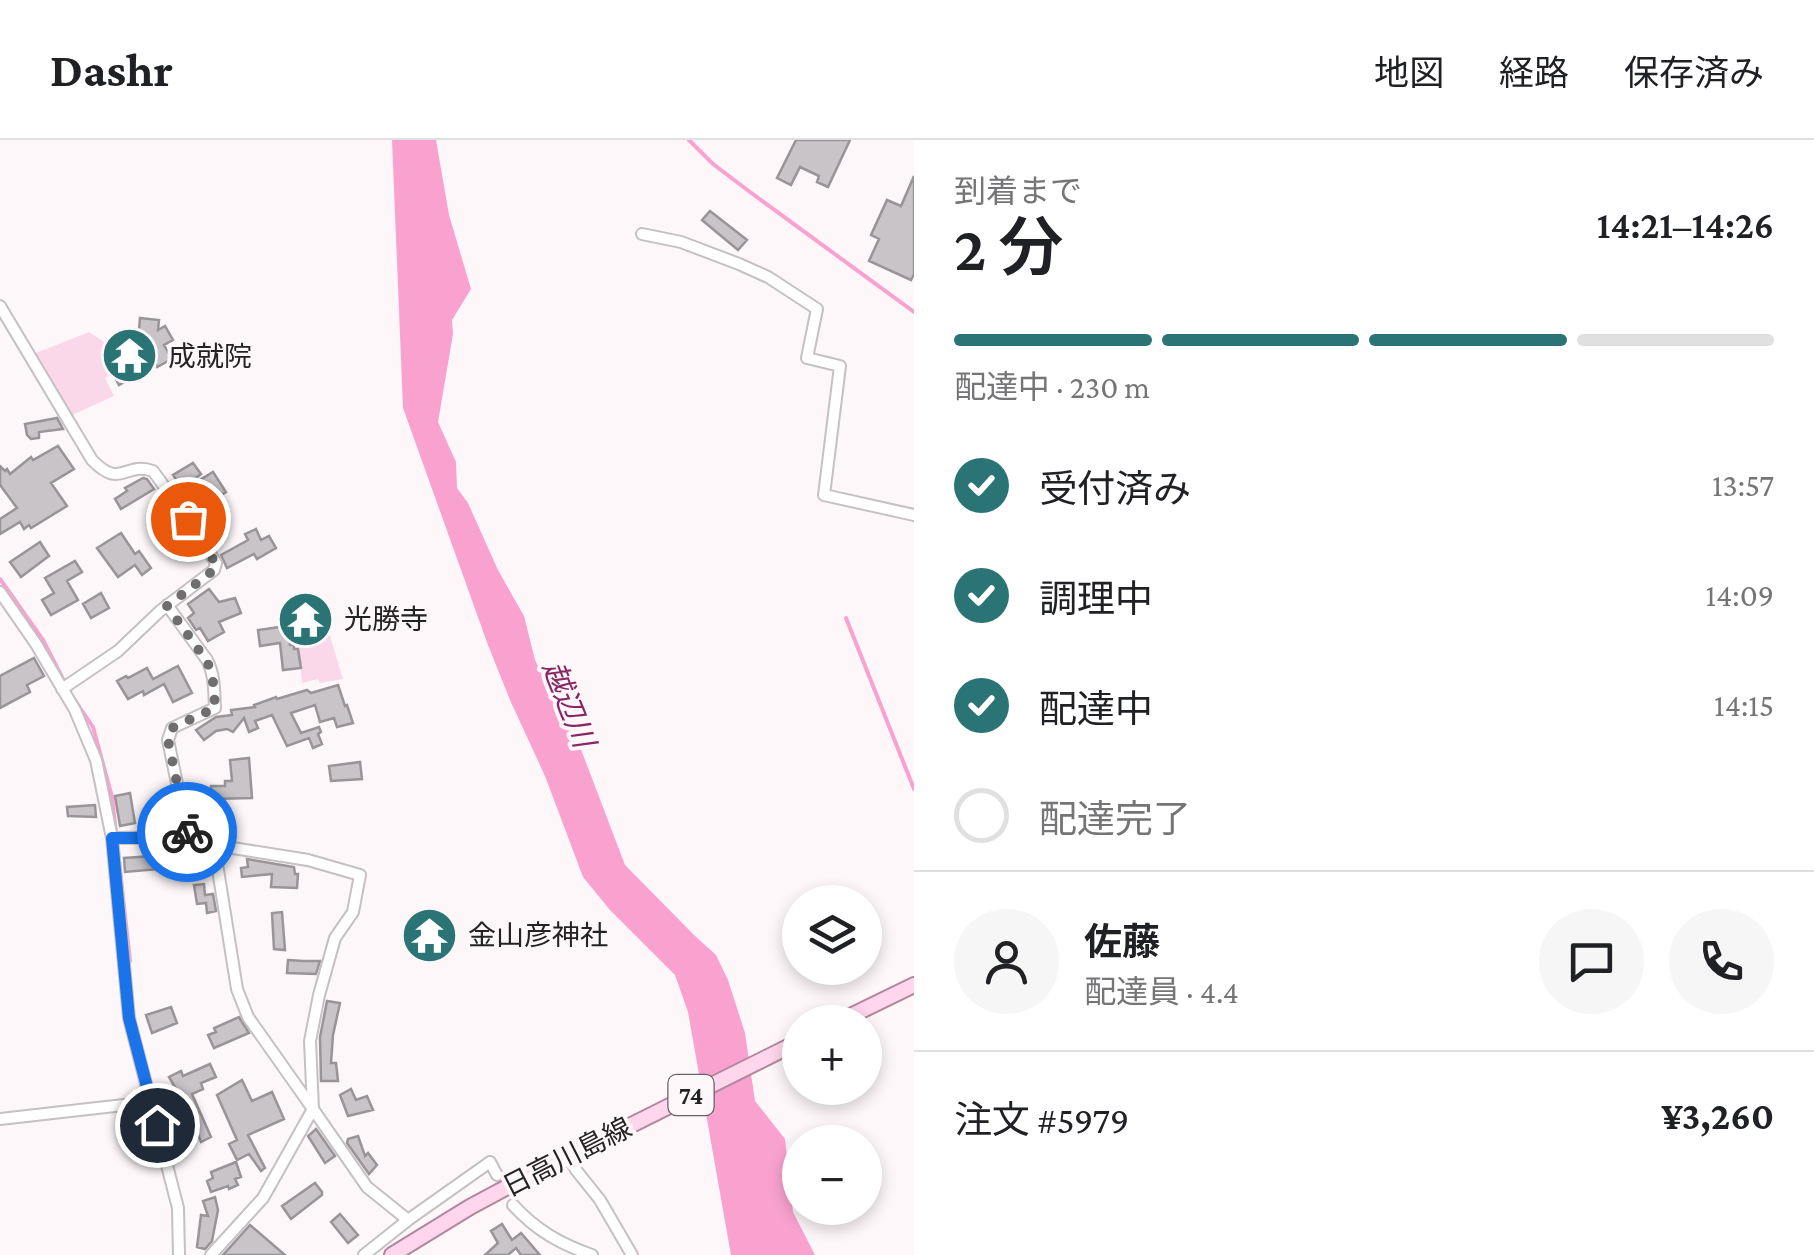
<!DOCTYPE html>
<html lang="ja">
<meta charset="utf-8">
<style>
:root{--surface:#fff;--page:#f6f6f6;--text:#202124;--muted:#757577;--line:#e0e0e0;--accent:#2a7476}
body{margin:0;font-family:"Crimson Pro","Noto Sans JP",serif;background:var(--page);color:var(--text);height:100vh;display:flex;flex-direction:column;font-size:38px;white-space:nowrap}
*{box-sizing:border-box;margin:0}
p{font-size:32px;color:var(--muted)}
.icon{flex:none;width:55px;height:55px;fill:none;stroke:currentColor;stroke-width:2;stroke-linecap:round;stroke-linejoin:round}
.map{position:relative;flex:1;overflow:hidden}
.side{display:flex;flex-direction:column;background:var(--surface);width:900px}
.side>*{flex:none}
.controls{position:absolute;left:782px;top:745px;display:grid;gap:20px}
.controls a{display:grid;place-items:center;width:100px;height:100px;border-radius:50%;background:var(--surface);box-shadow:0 5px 15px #0003;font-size:50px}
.pin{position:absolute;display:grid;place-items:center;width:85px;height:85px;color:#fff;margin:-42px;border:5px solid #fff;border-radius:50%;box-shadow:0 2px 10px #0007}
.courier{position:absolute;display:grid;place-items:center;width:100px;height:100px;margin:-50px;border:8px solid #1a73e8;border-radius:50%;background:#fff;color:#222;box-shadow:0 2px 12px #0007}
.overview em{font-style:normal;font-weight:600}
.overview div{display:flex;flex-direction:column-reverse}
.overview{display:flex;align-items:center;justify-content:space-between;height:170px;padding:0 40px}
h1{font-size:65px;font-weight:600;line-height:75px}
.bar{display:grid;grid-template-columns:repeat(4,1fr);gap:15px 10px;align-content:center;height:120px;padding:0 40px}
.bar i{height:12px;border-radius:8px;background:var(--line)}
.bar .current{background:var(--accent)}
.bar p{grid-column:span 4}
.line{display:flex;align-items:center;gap:25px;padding:0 40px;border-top:2px solid var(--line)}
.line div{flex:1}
.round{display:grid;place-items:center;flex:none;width:105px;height:105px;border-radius:52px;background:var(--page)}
ol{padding:0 40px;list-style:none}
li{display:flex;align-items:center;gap:30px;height:110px}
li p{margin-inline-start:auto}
li .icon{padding:10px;border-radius:50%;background:var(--accent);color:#fff;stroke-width:4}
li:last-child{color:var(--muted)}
li i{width:55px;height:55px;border:5px solid var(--line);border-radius:50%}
header{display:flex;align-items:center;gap:60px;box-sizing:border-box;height:140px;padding:0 50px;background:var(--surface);border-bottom:2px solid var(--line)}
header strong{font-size:48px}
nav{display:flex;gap:55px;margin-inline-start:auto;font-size:35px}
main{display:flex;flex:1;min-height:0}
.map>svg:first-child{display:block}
</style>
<header>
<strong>Dashr</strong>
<nav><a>地図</a><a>経路</a><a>保存済み</a></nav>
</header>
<main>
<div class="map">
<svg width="914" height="1115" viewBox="0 0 914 1115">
<rect width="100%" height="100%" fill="#fdf7fa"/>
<!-- green -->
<path fill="#fad8e9" d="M89,192L106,203L110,214L102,218L109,236L105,238L114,256L70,276L33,214Z
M328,489L343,539L320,543L318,539L302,543L298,501L315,498L314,493Z"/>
<!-- water -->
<path fill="#f9a2d0" d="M392,0H436L449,75L471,149L452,180L453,194L438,282L456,322L457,348L468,363L498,430L524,476L535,520L557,566L574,591L625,725L694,795L716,815L728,840L745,893L755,961L785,999L793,1072L815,1115H731L688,872L675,835L610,770L583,737L545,636L510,560L488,505L403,268Z"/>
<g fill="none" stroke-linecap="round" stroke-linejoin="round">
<!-- stream -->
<path stroke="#f9a2d0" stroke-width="4" d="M689,0L713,24L750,52L914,172
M0,439L43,500L65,543
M846,478L914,649
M72,556L93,587L112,657L130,821"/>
</g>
<!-- building -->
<path fill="#c9c4c7" stroke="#999497" stroke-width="2.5" d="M796,0H850L828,47L817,42L819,36L800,27L791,45L777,38Z
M914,36V134L911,140L869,121L879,99L871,95L887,60L901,66Z
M710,71L747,100L738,110L702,80Z
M140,178L159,180L158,190L165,186L173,200L164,205L172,219L157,227L154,221L133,233L135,236L119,245L104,218L126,204L123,199L139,190Z
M57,278L63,289L39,292V298L31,299L27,295L25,284Z
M58,306L74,329L51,343L67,366L31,388L29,385L24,389L20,382L0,394V379L17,368L0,345V326L5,331L7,329L10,334L31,317L33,320Z
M193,323L201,334L182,348L173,335Z
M213,332L226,352L213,360L200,340Z
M143,338L147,339L154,349L121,369L115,359L127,351L125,348Z
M256,389L261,400L269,396L276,408L257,419L254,414L227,428L221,415L248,400L245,394Z
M121,393L135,414L139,411L151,428L142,435L135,425L118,437L97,408Z
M40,402L49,416L21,437L10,422Z
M75,421L82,432L67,441L78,460L51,475L42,460L54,453L45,438Z
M209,449L219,462L235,458L241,473L219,482L224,492L208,501L200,488L196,490L188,478L194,473L188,464Z
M101,453L109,468L91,478L83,464Z
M287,486L290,505H294V509H298L301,528L283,530L280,503L260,506L258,490Z
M34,518L44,536L27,545L30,552L0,568V536Z
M178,526L192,553L173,562L164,544L144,555L143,551L128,559L117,541L126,536L128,538L147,528L153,539Z
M338,545L345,566L347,565L353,583L337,587L334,578L320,582L315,565L291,573L301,593L319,587L321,592L318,594L322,604L313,608L309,598L287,606L272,575L255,581L258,588L249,592L244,578L233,592L227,589L216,591L204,600L196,590L216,577L232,575L231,570L255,567L254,565L276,557L277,559L307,550L311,553Z
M249,618L252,658L212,659L211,646H225V641H232L230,620Z
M360,622L362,639L331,641L329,626Z
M130,653L135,683L120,686L115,656Z
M95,665L96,677L68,676L67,667Z
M153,706H169L170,716L194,713L195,721L207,718L209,728L170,732V728L125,732L124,718L153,716Z
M247,719L294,727L295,734H298L297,748L271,747L272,734L242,737L241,728L248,727Z
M204,744L205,755L213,754L216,771L207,773L206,763L197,764L194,745Z
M282,772L285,810L274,809L272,773Z
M288,820L303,821H320L316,834L287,833Z
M327,861L340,863L333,895L331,923H336L338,941H321L320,897Z
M171,867L177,883L152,893L146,875Z
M239,877L249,893L214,908L208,895L216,892L214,888Z
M210,924L216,937L201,943L203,949L192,954L211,997L201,1002L186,965L179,968L178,965L169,969L162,955L176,949L169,937L181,931L183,936Z
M242,940L252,961L272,952L284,979L248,995L265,1028L261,1031L249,1014L237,1020L229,1004L237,1000L217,955Z
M351,949L356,960L367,956L373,970L348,976L340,955Z
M316,989L335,1016L325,1023L308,996Z
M358,996L365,1016L368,1013L377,1025L369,1034L347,1003L348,999Z
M236,1022L241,1037L235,1039L238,1045L229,1049L228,1046L211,1052L207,1041L213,1038L211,1032Z
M315,1043L322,1052V1055L291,1079L282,1066Z
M215,1057L218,1070L212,1101L205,1109L197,1107L201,1075L208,1076L203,1061Z
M340,1074L358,1095L348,1103L331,1082Z
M502,1084L512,1100L521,1093L540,1115H521L516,1108L508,1115H485L498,1103L491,1091Z
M250,1085L285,1115H223Z"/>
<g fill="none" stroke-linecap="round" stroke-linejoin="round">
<defs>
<path id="minor" d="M642,94L681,102L739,124L768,137L817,169L807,218L840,226L824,355L914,375
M0,166L92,320C121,350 124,321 153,331L188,379L216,423L214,430L160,471L118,511L62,549
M0,452L36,504L75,570L96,620L112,698L129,878L178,1068L179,1115
M167,465L207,520C215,535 214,552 215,568L172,588L168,600L188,697
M112,698L188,697L214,705L308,720L360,735L353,772L335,798L319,855L310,901L313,969L367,1047L408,1080
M0,979L150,962
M568,1015L576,1030L600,1060L632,1115
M513,1065C536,1090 560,1104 592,1115
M211,1115L263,1058L313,969L248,877L237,849L214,705
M364,1115L408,1080L490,1022L497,1035"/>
<path id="major" d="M838,882L914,845
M392,1115L470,1067L513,1044L800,901"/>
</defs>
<!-- minor casing -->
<use href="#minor" stroke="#c5c0c2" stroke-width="14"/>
<!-- major casing -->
<use href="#major" stroke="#b2869c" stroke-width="18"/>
<!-- minor -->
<use href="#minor" stroke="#fff" stroke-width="10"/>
<!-- major -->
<use href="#major" stroke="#ffd6eb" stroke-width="14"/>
</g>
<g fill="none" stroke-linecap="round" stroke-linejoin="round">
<!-- done -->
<path stroke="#706d6e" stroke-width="10" stroke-dasharray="0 18" d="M187,692L168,600L172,588L215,568C214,551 214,535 206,520L167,466L214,430L216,424L188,379"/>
<!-- route -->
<path stroke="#1a73e8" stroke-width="12" d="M157,985L129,878L112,698H188L187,692"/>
</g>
<!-- icons -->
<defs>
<symbol id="temple-disc" viewBox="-11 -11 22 22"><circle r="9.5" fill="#2a7476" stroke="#fdf7fa"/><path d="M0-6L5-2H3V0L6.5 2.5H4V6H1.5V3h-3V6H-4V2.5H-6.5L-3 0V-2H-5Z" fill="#fff"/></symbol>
</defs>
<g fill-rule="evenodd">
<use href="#temple-disc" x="98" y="184" width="63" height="63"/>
<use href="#temple-disc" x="274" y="448" width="63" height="63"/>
<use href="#temple-disc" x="398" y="764" width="63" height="63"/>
</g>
<g text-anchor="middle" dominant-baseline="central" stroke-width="8" stroke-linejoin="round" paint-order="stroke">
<!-- shield labels -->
<rect fill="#fdf7fa" stroke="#656364" stroke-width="2.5" x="668.5" y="935" width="45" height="40" rx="8"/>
<g font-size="25" font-weight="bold" fill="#242323">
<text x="691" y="955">74</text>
</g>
<!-- poi labels -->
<g font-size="28" fill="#242323" stroke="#fdf7fa" text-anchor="start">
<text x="168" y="216">成就院</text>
<text x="344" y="479">光勝寺</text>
<text x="468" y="795">金山彦神社</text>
</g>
<!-- street labels -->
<g font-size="28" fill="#242323" stroke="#fdf7fa">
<text transform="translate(567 1017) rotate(-27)">日高川島線</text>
</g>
<!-- water labels -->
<g font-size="30" font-style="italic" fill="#872662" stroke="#fdf7fa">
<text transform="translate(569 564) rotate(68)">越辺川</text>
</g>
</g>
</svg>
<div class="controls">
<a><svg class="icon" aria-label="layers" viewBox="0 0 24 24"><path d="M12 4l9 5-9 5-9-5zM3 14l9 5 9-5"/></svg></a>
<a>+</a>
<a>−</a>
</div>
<div class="pin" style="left:188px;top:379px;background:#ea580c"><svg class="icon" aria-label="bag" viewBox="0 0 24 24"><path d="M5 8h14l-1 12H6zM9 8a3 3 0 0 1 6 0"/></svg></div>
<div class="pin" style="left:157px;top:985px;background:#1f2937"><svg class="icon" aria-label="home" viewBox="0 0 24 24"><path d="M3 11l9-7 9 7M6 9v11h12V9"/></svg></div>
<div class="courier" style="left:187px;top:692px"><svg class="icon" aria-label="bike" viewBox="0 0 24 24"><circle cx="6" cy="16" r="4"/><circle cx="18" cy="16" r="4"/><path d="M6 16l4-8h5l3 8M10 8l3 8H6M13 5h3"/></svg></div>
</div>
<section class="side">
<div class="overview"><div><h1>2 分</h1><p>到着まで</p></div><em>14:21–14:26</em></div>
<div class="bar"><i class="current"></i><i class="current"></i><i class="current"></i><i></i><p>配達中 · 230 m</p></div>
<ol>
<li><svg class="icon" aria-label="check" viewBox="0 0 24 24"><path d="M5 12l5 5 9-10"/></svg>受付済み<p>13:57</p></li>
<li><svg class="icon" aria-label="check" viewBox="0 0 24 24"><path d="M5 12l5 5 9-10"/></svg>調理中<p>14:09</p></li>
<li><svg class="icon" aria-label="check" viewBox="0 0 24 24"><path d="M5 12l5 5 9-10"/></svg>配達中<p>14:15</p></li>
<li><i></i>配達完了</li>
</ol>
<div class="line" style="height:180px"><a class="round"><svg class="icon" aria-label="person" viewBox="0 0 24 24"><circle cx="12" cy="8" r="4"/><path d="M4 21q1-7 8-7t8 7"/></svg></a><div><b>佐藤</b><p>配達員 · 4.4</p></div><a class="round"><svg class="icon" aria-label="chat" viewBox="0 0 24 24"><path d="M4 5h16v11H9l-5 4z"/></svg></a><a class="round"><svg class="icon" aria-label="phone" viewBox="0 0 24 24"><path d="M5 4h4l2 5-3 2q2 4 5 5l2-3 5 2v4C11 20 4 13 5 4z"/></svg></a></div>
<div class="line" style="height:130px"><div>注文 #5979</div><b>¥3,260</b></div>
</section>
</main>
